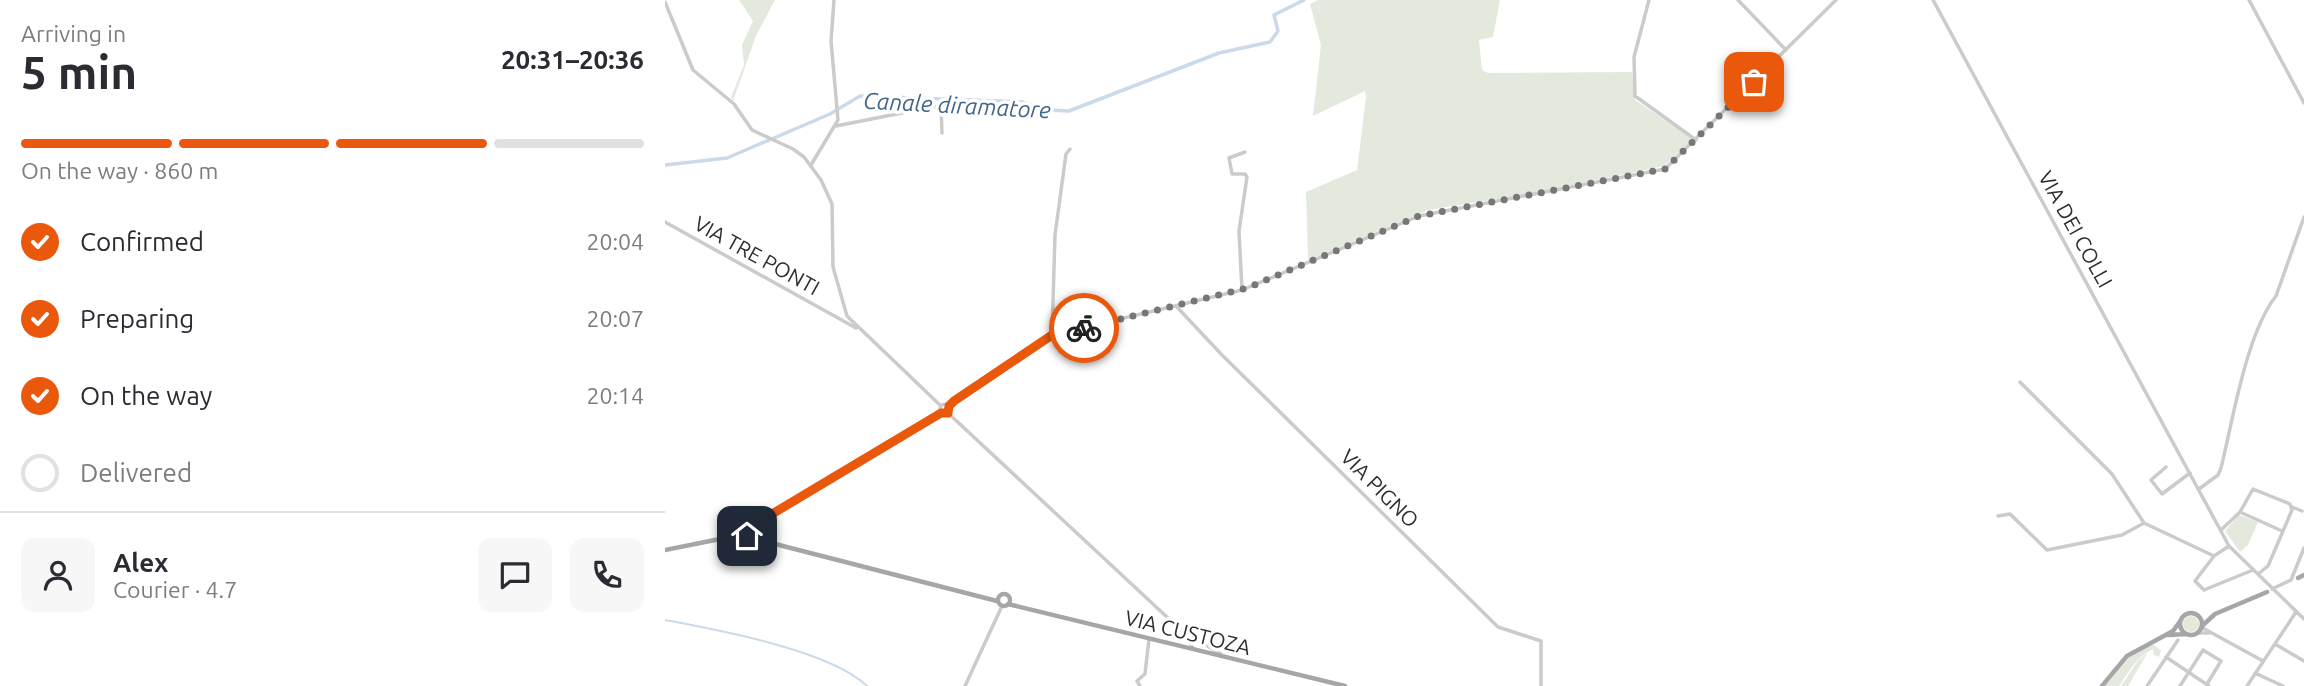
<!DOCTYPE html>
<meta charset="utf-8">
<style>
:root{--surface:#fff;--page:#f7f7f7;--text:#2b2b33;--muted:#7c7c81;--line:#e1e1e2;--accent:#ea580c}
body{margin:0;font-family:Ubuntu,sans-serif;background:var(--page);color:var(--text);height:100vh;display:flex;flex-direction:column;font-size:26px;white-space:nowrap}
*{box-sizing:border-box;margin:0}
p{font-size:23px;color:var(--muted)}
.icon{flex:none;width:38px;height:38px;fill:none;stroke:currentColor;stroke-width:2;stroke-linecap:round;stroke-linejoin:round}
.map{position:relative;flex:1;overflow:hidden}
.drawer{display:flex;flex-direction:column;background:var(--surface);width:665px}
.drawer>*{flex:none}
.pin{position:absolute;display:grid;place-items:center;width:60px;height:60px;color:#fff;margin:-30px;border-radius:14px;box-shadow:0 4px 10px #0006}
.courier{position:absolute;display:grid;place-items:center;width:70px;height:70px;margin:-35px;border:5px solid #ea580c;border-radius:50%;background:#fff;color:#222;box-shadow:0 2px 9px #0007}
.head em{font-style:normal;font-weight:600}
.head div{display:flex;flex-direction:column-reverse}
.head{display:flex;align-items:center;justify-content:space-between;height:119px;padding:0 21px}
h1{font-size:46px;font-weight:600;line-height:52px}
.bar{display:grid;grid-template-columns:repeat(4,1fr);gap:10px 7px;align-content:center;height:84px;padding:0 21px}
.bar i{height:9px;border-radius:5px;background:var(--line)}
.bar .active{background:var(--accent)}
.bar p{grid-column:span 4}
.line{display:flex;align-items:center;gap:18px;padding:0 21px;border-top:2px solid var(--line)}
.line div{flex:1}
.round{display:grid;place-items:center;flex:none;width:74px;height:74px;border-radius:14px;background:var(--page)}
ol{padding:0 21px;list-style:none}
li{display:flex;align-items:center;gap:21px;height:77px}
li p{margin-inline-start:auto}
li .icon{padding:7px;border-radius:50%;background:var(--accent);color:#fff;stroke-width:4}
li:last-child{color:var(--muted)}
li i{width:38px;height:38px;border:4px solid var(--line);border-radius:50%}
main{display:flex;flex:1;min-height:0}
.map>svg:first-child{display:block}
</style>
<main>
<section class="drawer">
<div class="head"><div><h1>5 min</h1><p>Arriving in</p></div><em>20:31–20:36</em></div>
<div class="bar"><i class="active"></i><i class="active"></i><i class="active"></i><i></i><p>On the way · 860 m</p></div>
<ol>
<li><svg class="icon" aria-label="check" viewBox="0 0 24 24"><path d="M5 12l5 5 9-10"/></svg>Confirmed<p>20:04</p></li>
<li><svg class="icon" aria-label="check" viewBox="0 0 24 24"><path d="M5 12l5 5 9-10"/></svg>Preparing<p>20:07</p></li>
<li><svg class="icon" aria-label="check" viewBox="0 0 24 24"><path d="M5 12l5 5 9-10"/></svg>On the way<p>20:14</p></li>
<li><i></i>Delivered</li>
</ol>
<div class="line" style="height:126px"><a class="round"><svg class="icon" aria-label="person" viewBox="0 0 24 24"><circle cx="12" cy="8" r="4"/><path d="M4 21q1-7 8-7t8 7"/></svg></a><div><b>Alex</b><p>Courier · 4.7</p></div><a class="round"><svg class="icon" aria-label="chat" viewBox="0 0 24 24"><path d="M4 5h16v11H9l-5 4z"/></svg></a><a class="round"><svg class="icon" aria-label="phone" viewBox="0 0 24 24"><path d="M5 4h4l2 5-3 2q2 4 5 5l2-3 5 2v4C11 20 4 13 5 4z"/></svg></a></div>
</section>
<div class="map">
<svg width="1639" height="686" viewBox="0 0 1639 686">
<rect width="100%" height="100%" fill="#fff"/>
<!-- green -->
<path fill="#e3eadd" d="M74,0H110L91,36L68,101L66,97L79,65L77,45L88,21Z
M653,0H835L828,37L814,40L817,70L823,73L967,72L970,100L1025,137L1026,141L999,166L864,194L763,210L643,260L641,192L692,170L701,97L700,91L648,116L656,45L645,4Z
M1574,515L1593,522L1583,545L1575,552L1560,531Z
M1518 624a8 8 0 1 1 16 0a8 8 0 1 1-16 0Z
M1487,644L1496,650L1494,657L1488,654V649C1473,656 1465,670 1454,686H1440L1464,658Z
M1483,652L1463,686H1456L1473,661Z"/>
<g fill="none" stroke-linecap="round" stroke-linejoin="round">
<!-- stream -->
<path stroke="#cbdae9" stroke-width="2" d="M0,620C52,630 165,650 202,686"/>
<!-- canal -->
<path stroke="#cbdae9" stroke-width="3.5" d="M0,165L62,158L165,114L195,96L357,102L383,110L404,111L554,53L605,42L613,31L609,15L639,0"/>
<!-- minor -->
<path stroke="#cbcbcb" stroke-width="3.5" d="M984,0L969,57L970,96L1031,140
M1073,0L1121,50
M1268,0L1564,546L1639,619
M1584,0L1639,103
M0,2L28,70L69,104L87,130L128,149L139,157L156,180L167,204L168,267L182,316L276,406
M171,126L272,106L276,107L277,133
M146,165L173,120L166,41L169,0
M0,222L191,328
M577,290L574,231L582,177L580,174H567L564,158L580,152
M511,306L557,355L833,627L876,641V686
M387,335L390,235L401,154L405,149
M1355,382L1447,474L1479,523L1549,556
M275 409a5 5 0 1 1 10 0a5 5 0 1 1-10 0Z
M284,406L387,335L577,290L754,216L1000,169L1171,0
M283,413L518,632L556,654
M1501,467L1486,480L1497,494L1525,473
M1534,489L1553,475L1556,468C1568,420 1581,334 1611,296L1639,217
M1627,507L1637,511
M1575,512L1617,531
M1333,516L1345,514L1382,550L1457,535L1479,523
M1556,530L1575,512L1588,489L1625,504L1627,510L1603,566L1593,574
M66,537L277,413
M79,537L96,522
M1564,546L1549,556L1530,581L1539,590L1588,570
M1607,589L1626,580L1639,548
M1536,627L1598,661
M1531,633H1544
M519,634L528,648
M1610,644L1639,661
M1501,657L1544,686
M1590,673L1618,686
M300,686L337,606
M475,686L472,681L480,674L484,639
M1482,686L1513,640
M1515,686L1538,650L1556,661L1542,684
M1582,686L1631,612"/>
<!-- major -->
<path stroke="#a6a6a6" stroke-width="4.5" d="M0,550L60,538H87L332,601
M1633,578L1639,575
M333 600a6 6 0 1 1 12 0a6 6 0 1 1-12 0Z
M343,604L680,686
M1515 624a11 11 0 1 1 22 0a11 11 0 1 1-22 0Z
M1537,626L1550,614L1602,592
M1503,635L1522,634
M1437,686L1462,656L1508,631L1516,620"/>
</g>
<g fill="none" stroke-linecap="round" stroke-linejoin="round">
<!-- done -->
<path stroke="#777" stroke-width="7" stroke-dasharray="0 12.6" d="M419,328L582,288L754,216L1000,169L1089,82"/>
<!-- route -->
<path stroke="#ea580c" stroke-width="9" d="M82,536L79,537L81,531L97,520L276,413H283L284,406L289,401L387,335L419,328"/>
</g>
<g text-anchor="middle" dominant-baseline="central" stroke-width="7" stroke-linejoin="round" paint-order="stroke">
<!-- street labels -->
<g font-size="21" fill="#2e2e2e" stroke="#fff">
<text transform="translate(1411 229) rotate(61)">VIA DEI COLLI</text>
<text transform="translate(92 255) rotate(29)">VIA TRE PONTI</text>
<text transform="translate(715 488) rotate(45)">VIA PIGNO</text>
<text transform="translate(523 632) rotate(14)">VIA CUSTOZA</text>
</g>
<!-- water labels -->
<g font-size="23" font-style="italic" fill="#436789" stroke="#fff">
<text transform="translate(292 105) rotate(3)">Canale diramatore</text>
</g>
</g>
</svg>
<div class="pin" style="left:1089px;top:82px;background:#ea580c"><svg class="icon" aria-label="bag" viewBox="0 0 24 24"><path d="M5 8h14l-1 12H6zM9 8a3 3 0 0 1 6 0"/></svg></div>
<div class="pin" style="left:82px;top:536px;background:#1f2937"><svg class="icon" aria-label="home" viewBox="0 0 24 24"><path d="M3 11l9-7 9 7M6 9v11h12V9"/></svg></div>
<div class="courier" style="left:419px;top:328px"><svg class="icon" aria-label="bike" viewBox="0 0 24 24"><circle cx="6" cy="16" r="4"/><circle cx="18" cy="16" r="4"/><path d="M6 16l4-8h5l3 8M10 8l3 8H6M13 5h3"/></svg></div>
</div>
</main>
